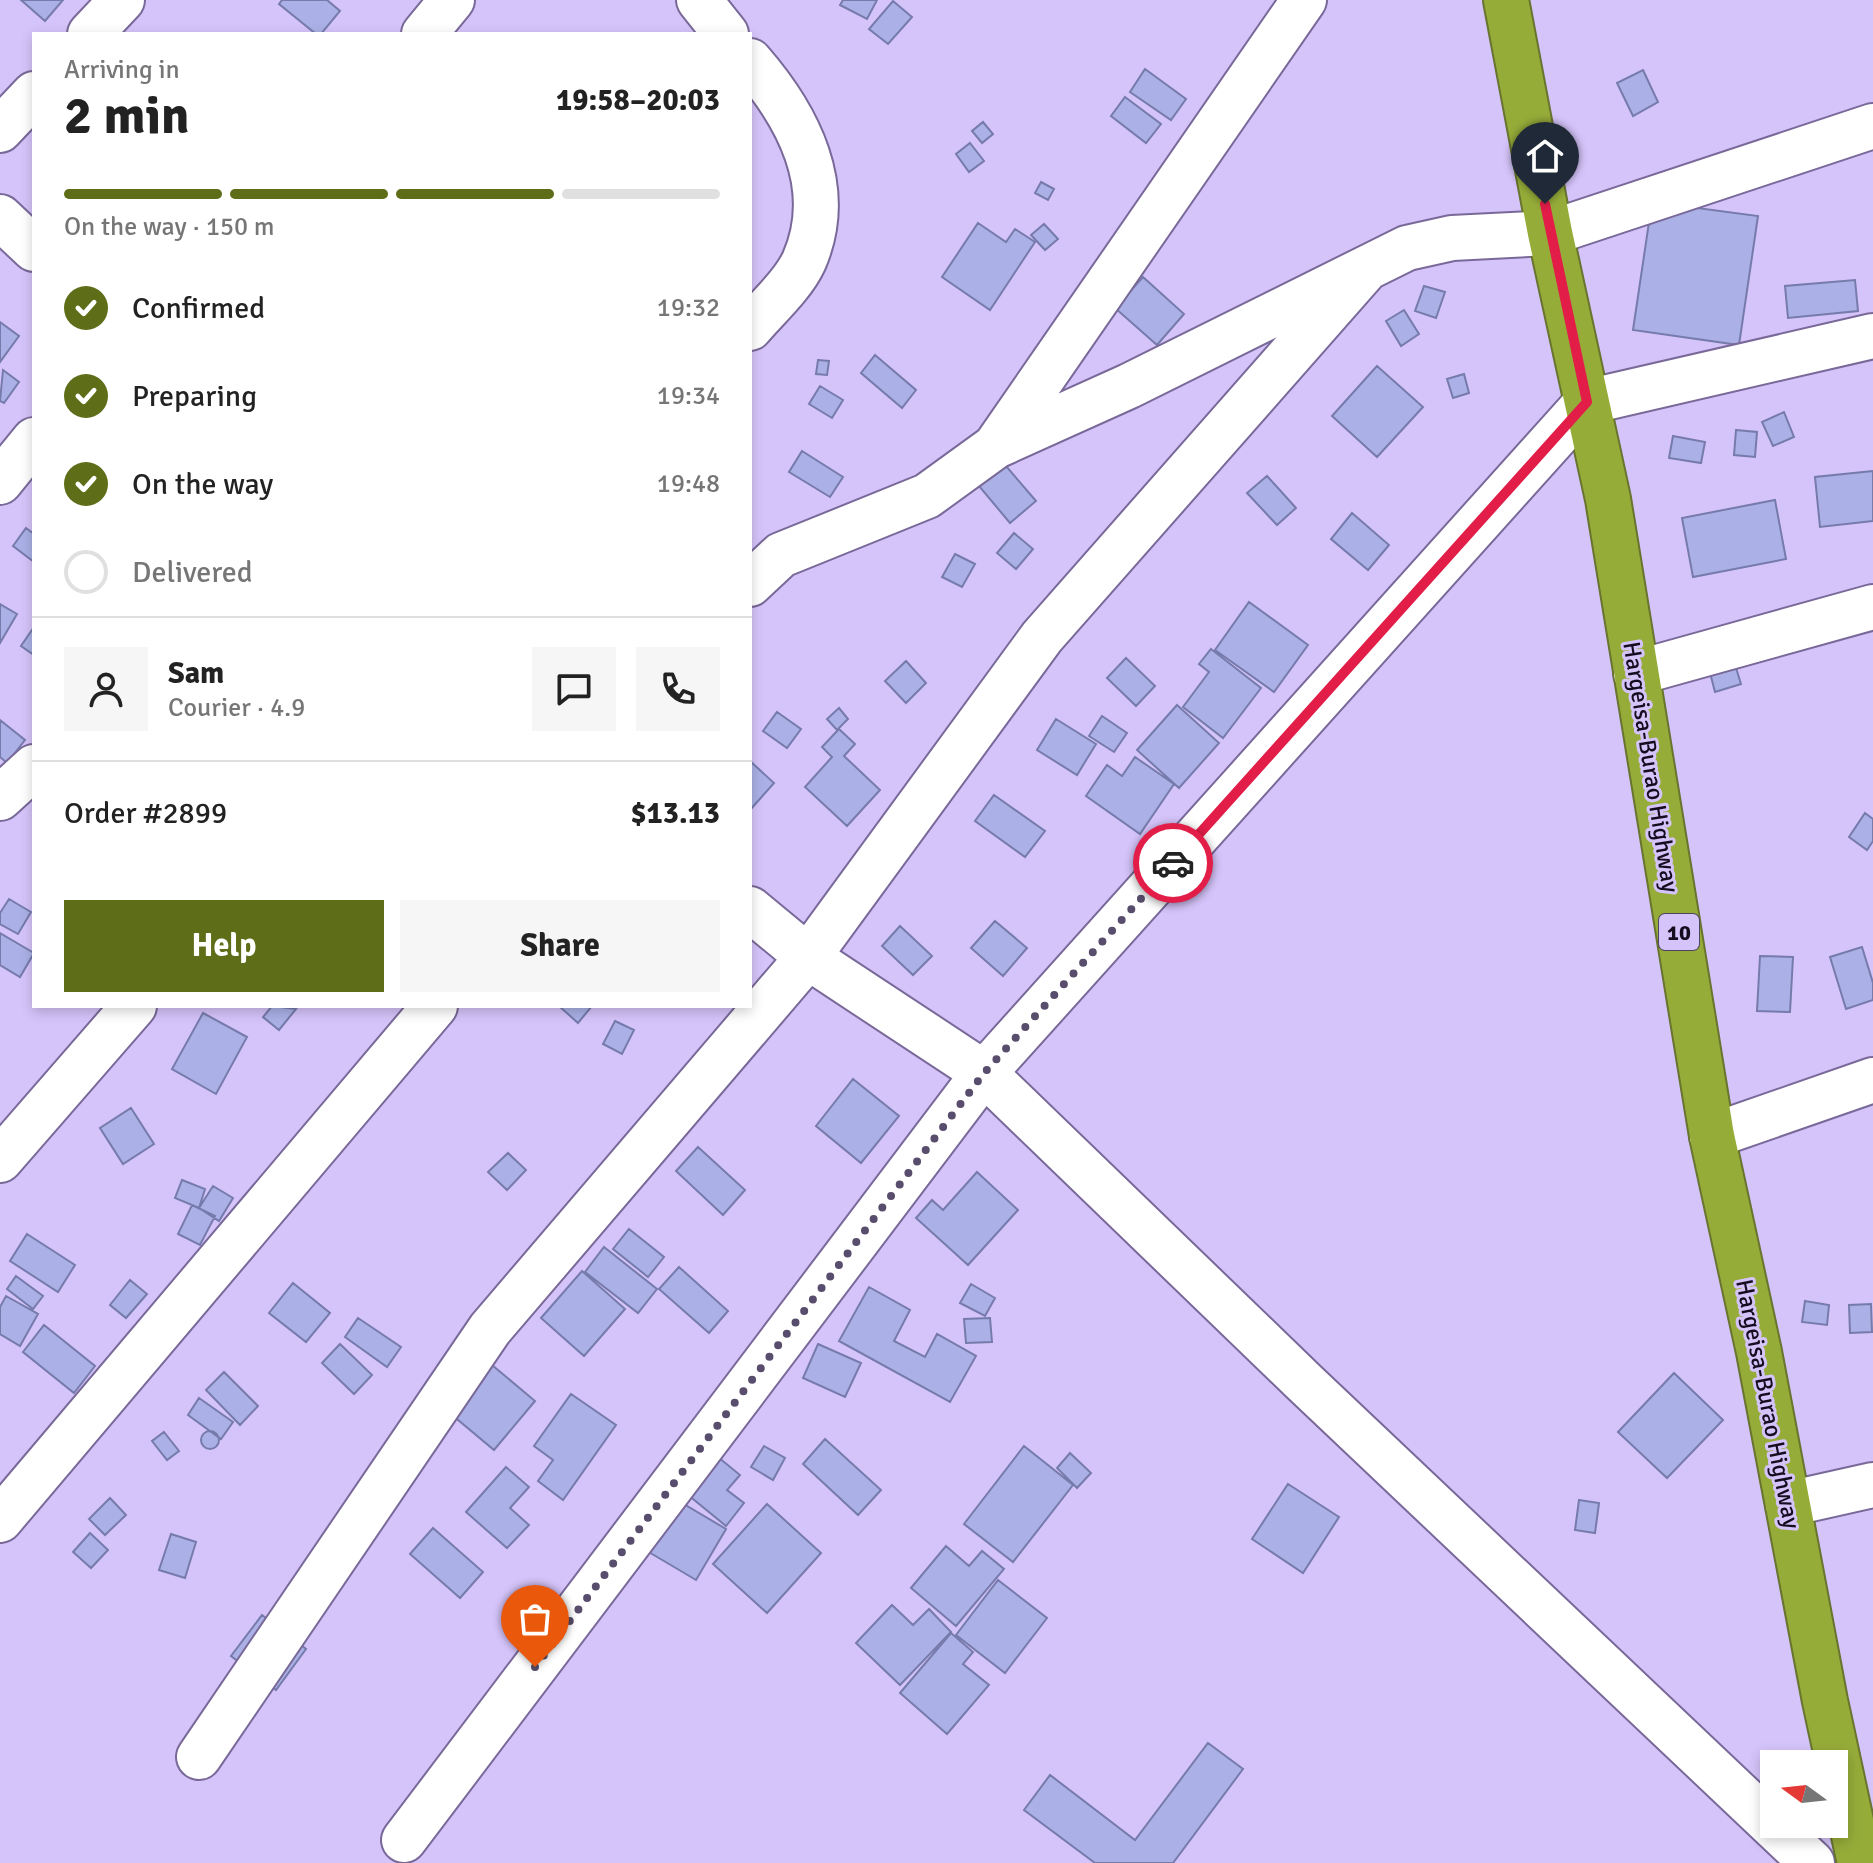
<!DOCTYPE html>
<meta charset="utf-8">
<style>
:root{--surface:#fff;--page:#f6f6f6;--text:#222;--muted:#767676;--line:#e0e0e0;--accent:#5e6d18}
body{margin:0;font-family:Signika,sans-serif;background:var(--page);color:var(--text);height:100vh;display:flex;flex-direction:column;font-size:30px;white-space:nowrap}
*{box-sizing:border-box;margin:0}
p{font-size:26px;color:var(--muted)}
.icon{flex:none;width:44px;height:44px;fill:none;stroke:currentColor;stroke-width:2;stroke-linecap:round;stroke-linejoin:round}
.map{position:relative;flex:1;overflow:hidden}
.panel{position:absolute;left:32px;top:32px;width:720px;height:976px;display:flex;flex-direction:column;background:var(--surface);border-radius:0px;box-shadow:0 4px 12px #0003}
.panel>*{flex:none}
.needle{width:52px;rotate:285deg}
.controls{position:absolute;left:1760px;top:1750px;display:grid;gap:16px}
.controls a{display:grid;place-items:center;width:88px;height:88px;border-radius:0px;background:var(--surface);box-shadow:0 4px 12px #0003;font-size:40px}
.pin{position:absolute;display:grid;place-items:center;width:68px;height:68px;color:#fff;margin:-82px -34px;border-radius:50% 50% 50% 0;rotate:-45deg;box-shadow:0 0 8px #0007}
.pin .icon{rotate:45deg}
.courier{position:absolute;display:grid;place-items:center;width:80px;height:80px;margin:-40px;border:6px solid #e11d48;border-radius:50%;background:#fff;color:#222;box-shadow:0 2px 10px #0007}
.head em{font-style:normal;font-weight:700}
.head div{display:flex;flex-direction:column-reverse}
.head{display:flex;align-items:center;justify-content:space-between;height:136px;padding:0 32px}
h1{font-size:52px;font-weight:700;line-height:60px}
.bar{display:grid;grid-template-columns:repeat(4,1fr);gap:12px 8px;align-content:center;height:96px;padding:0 32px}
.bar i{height:10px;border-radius:6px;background:var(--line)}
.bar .active{background:var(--accent)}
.bar p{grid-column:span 4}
.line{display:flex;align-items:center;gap:20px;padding:0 32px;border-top:2px solid var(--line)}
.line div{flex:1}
.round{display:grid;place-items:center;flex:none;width:84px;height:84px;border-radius:0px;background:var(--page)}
ol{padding:0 32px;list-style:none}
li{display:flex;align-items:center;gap:24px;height:88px}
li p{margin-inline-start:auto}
li .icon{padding:8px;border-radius:50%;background:var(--accent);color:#fff;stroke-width:4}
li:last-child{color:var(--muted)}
li i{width:44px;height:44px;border:4px solid var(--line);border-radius:50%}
.button{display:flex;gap:16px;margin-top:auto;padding:16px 32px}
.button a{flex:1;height:92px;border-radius:0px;background:var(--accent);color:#fff;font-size:32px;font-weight:700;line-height:92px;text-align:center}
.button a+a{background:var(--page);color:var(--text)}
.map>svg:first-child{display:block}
</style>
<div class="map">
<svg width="1873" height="1863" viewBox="0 0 1873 1863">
<rect width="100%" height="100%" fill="#d5c4fa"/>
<!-- building -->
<path fill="#abb1e6" stroke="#767bac" stroke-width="2" d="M21,0H63L45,21Z
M282,0H327L340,11L321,34H316L279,4Z
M843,0H877L867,19L840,5Z
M893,1L912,17L888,44L869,29Z
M1145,69L1186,99L1171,120L1130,92Z
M1643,70L1658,102L1633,116L1617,83Z
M1125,97L1161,124L1146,143L1111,116Z
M983,122L993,134L982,143L972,131Z
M970,143L984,161L969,172L956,154Z
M1041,182L1054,189L1048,200L1035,193Z
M1652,202L1758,216L1739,345L1633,330Z
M978,223L1006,242L1015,229L1035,242L990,310L942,277Z
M1044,224L1058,239L1045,250L1031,235Z
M1143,277L1184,314L1157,345L1115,308Z
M1855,280L1858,311L1788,318L1785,286Z
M1424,286L1445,292L1436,318L1415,311Z
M1404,310L1419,334L1401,346L1386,321Z
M0,322L19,336L0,362Z
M875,355L916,390L902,408L861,373Z
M818,360L829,361L827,375L816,374Z
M1377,366L1423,407L1377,457L1332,416Z
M3,370L19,382L4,403L0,401Z
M1464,374L1469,393L1453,398L1447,379Z
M820,386L843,400L832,418L809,404Z
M1784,412L1794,437L1773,446L1762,422Z
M1736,430L1757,432L1755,457L1734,455Z
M1673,436L1705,442L1701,463L1669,458Z
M802,451L843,477L830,497L789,472Z
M994,452L1036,501L1010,523L969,474Z
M1873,471V521L1820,527L1815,477Z
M1267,476L1296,508L1277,525L1247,493Z
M1775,500L1786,559L1693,577L1682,518Z
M1352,513L1389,545L1368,570L1331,539Z
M26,528L34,534V562L13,546Z
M1014,533L1033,549L1016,569L997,553Z
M955,554L975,564L962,587L942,577Z
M1249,602L1308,645L1274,692L1215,650Z
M0,604L17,614L0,643Z
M34,627V655L21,646Z
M1211,649L1261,688L1223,738L1183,707L1209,672L1199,664Z
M1126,658L1155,686L1136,706L1107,678Z
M1733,658L1741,684L1715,692L1708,665Z
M906,661L926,683L906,703L885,681Z
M1177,705L1219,743L1179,788L1137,750Z
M839,708L848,719L837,730L827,719Z
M777,712L801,729L787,748L763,731Z
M1102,716L1127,733L1114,752L1089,736Z
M1056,719L1096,744L1077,775L1037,750Z
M0,720L25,740L7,763L0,757Z
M839,729L855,744L844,756L880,790L847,826L805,787L832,757L822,747Z
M1135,757L1174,784L1140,834L1086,796L1107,765L1122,776Z
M750,761L774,783L750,810Z
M994,795L1045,831L1025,857L975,821Z
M1865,813L1873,819V841L1867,850L1849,837Z
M9,899L31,912L18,934L0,924V913Z
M995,921L1027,948L1003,976L971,948Z
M900,926L932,956L913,975L882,946Z
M0,933L34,953L20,977L0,965Z
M1862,947L1873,983V1000L1846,1009L1830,957Z
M1760,956L1793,957L1790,1012L1757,1011Z
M272,1006L296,1009L279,1030L263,1017Z
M559,1006H592L578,1023Z
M203,1013L247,1037L216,1094L172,1069Z
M615,1021L634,1030L622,1054L603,1044Z
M853,1079L899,1116L861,1163L816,1126Z
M131,1108L154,1144L123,1164L100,1128Z
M698,1147L745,1190L723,1215L676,1171Z
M508,1153L526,1170L507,1190L488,1172Z
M977,1172L1018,1210L968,1265L916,1218L932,1200L943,1210Z
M182,1180L205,1189L199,1208L175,1198Z
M213,1186L233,1198L219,1221L199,1208Z
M192,1205L215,1216L200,1245L178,1234Z
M629,1229L664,1257L648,1277L613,1249Z
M27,1234L75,1265L58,1292L10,1261Z
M604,1247L657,1289L638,1313L585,1272Z
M679,1267L728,1311L709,1333L659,1289Z
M582,1271L625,1309L584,1356L541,1318Z
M16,1276L43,1296L33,1309L7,1289Z
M130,1280L147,1294L126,1318L110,1305Z
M293,1283L330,1313L306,1342L269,1313Z
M971,1284L995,1298L985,1316L960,1303Z
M869,1287L910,1310L894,1341L925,1357L937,1334L976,1356L950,1402L839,1341Z
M6,1296L38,1314L20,1346L0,1334V1307Z
M1805,1301L1829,1305L1827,1325L1802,1322Z
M1871,1304L1872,1332L1850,1333L1849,1305Z
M358,1318L401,1347L387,1367L345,1337Z
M990,1318L992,1342L966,1343L964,1319Z
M44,1325L95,1366L74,1393L23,1352Z
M340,1344L372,1375L354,1394L322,1363Z
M818,1344L861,1363L845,1397L803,1378Z
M492,1365L535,1401L494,1450L451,1414Z
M224,1372L258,1406L240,1425L206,1390Z
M1674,1373L1723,1420L1667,1478L1618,1432Z
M571,1394L616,1425L563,1500L538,1481L553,1460L534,1446Z
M199,1398L233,1422L221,1439L188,1415Z
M201 1440a9 9 0 1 1 18 0a9 9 0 1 1-18 0Z
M164,1432L179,1451L167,1460L152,1441Z
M825,1439L881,1490L858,1515L803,1464Z
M764,1446L785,1458L773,1480L751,1467Z
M1024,1446L1073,1485L1013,1562L964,1524Z
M1070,1453L1091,1473L1077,1488L1057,1468Z
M718,1457L740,1475L727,1490L744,1503L726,1526L687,1494Z
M506,1467L529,1487L510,1508L529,1525L507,1548L466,1512Z
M1288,1484L1339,1517L1303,1573L1252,1539Z
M672,1497L726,1529L696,1580L642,1548Z
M110,1498L126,1515L105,1535L89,1519Z
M1579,1500L1599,1503L1595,1533L1575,1530Z
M767,1504L821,1553L767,1613L713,1564Z
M433,1528L483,1572L460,1598L410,1554Z
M90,1533L108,1550L91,1568L73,1552Z
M171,1534L196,1542L185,1578L159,1570Z
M946,1546L969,1566L982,1551L1004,1569L956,1626L911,1588Z
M998,1580L1047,1618L1005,1673L956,1635Z
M892,1605L913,1625L929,1609L951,1632L900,1685L856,1643Z
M262,1615L306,1649L276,1690L231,1656Z
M951,1633L973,1652L963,1664L989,1685L947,1734L900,1693Z
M1208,1743L1243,1769L1173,1863H1095L1024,1810L1050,1775L1135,1840Z"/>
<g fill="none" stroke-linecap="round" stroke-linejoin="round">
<defs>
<path id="minor" d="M699,0L726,34
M90,34L122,0
M424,34L452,0
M750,61C798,116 836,188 804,261C793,285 767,308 750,328
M0,130L34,94
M0,217L34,249
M997,444L1304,0
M0,482L34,440
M750,584L781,555L927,496L996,446L1129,386L1407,248L1452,238L1550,233L1873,126
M1636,673L1873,607
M0,798L34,767
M750,909L808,957L984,1073L1305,1383L1812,1863
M1712,1136L1873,1080
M0,1160L134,1006
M1788,1504L1873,1485
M0,1520L435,1006
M199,1757L490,1329L808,957L1042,637L1367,268
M404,1840L984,1073L1587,402L1873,336"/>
<path id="highway" d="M1506,0L1550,233L1608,499L1712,1136L1759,1352L1825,1701L1860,1863"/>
</defs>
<!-- minor casing -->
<use href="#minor" stroke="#796999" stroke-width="48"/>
<!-- highway casing -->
<use href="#highway" stroke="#687430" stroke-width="48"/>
<!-- minor -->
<use href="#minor" stroke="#fff" stroke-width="44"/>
<!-- highway -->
<use href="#highway" stroke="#96ac39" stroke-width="44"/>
</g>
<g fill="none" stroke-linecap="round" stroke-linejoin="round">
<!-- done -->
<path stroke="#584d6c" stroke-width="8" stroke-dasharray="0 14.4" d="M535,1667L984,1073L1173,863"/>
<!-- route -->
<path stroke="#e11d48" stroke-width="10" d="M1173,863L1587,402L1545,204"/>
</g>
<g text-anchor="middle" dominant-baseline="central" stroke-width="6" stroke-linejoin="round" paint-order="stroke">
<!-- shield labels -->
<rect fill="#d5c4fa" stroke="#4e4461" stroke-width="2" x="1659" y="914" width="40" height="36" rx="6"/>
<g font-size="22" font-weight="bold" fill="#140d20">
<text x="1679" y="932">10</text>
</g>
<!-- street labels -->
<g font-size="24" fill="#140d20" stroke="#d5c4fa">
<text transform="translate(1651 767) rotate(81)">Hargeisa-Burao Highway</text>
<text transform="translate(1768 1404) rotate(79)">Hargeisa-Burao Highway</text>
</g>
</g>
</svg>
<div class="controls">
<a><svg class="needle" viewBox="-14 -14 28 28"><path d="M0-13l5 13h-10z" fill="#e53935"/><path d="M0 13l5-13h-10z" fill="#767676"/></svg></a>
</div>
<div class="pin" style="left:535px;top:1667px;background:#ea580c"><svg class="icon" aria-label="bag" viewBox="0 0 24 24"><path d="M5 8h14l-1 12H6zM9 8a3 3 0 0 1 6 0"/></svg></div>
<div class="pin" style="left:1545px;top:204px;background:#1f2937"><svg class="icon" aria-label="home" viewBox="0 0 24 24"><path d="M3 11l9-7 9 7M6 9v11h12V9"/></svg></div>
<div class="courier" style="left:1173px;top:863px"><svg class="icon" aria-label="car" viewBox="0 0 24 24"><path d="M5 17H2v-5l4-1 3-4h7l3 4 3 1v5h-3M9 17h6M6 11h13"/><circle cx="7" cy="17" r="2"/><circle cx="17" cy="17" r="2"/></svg></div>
<section class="panel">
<div class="head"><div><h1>2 min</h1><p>Arriving in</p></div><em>19:58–20:03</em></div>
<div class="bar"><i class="active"></i><i class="active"></i><i class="active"></i><i></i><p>On the way · 150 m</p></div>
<ol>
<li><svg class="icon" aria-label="check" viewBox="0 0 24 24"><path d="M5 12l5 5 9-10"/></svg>Confirmed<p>19:32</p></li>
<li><svg class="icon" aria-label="check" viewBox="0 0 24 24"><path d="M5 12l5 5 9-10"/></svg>Preparing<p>19:34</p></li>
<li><svg class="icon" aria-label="check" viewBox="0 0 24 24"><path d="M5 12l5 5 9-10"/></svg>On the way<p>19:48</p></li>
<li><i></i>Delivered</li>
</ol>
<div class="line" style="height:144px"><a class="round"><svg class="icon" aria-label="person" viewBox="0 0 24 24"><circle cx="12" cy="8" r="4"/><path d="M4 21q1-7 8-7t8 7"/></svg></a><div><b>Sam</b><p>Courier · 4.9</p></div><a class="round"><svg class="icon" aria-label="chat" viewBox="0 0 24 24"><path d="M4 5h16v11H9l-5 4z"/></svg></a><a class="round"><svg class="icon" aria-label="phone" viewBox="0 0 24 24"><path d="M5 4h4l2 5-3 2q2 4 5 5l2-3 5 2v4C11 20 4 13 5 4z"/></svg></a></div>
<div class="line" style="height:104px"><div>Order #2899</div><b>$13.13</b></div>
<div class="button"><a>Help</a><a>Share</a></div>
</section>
</div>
